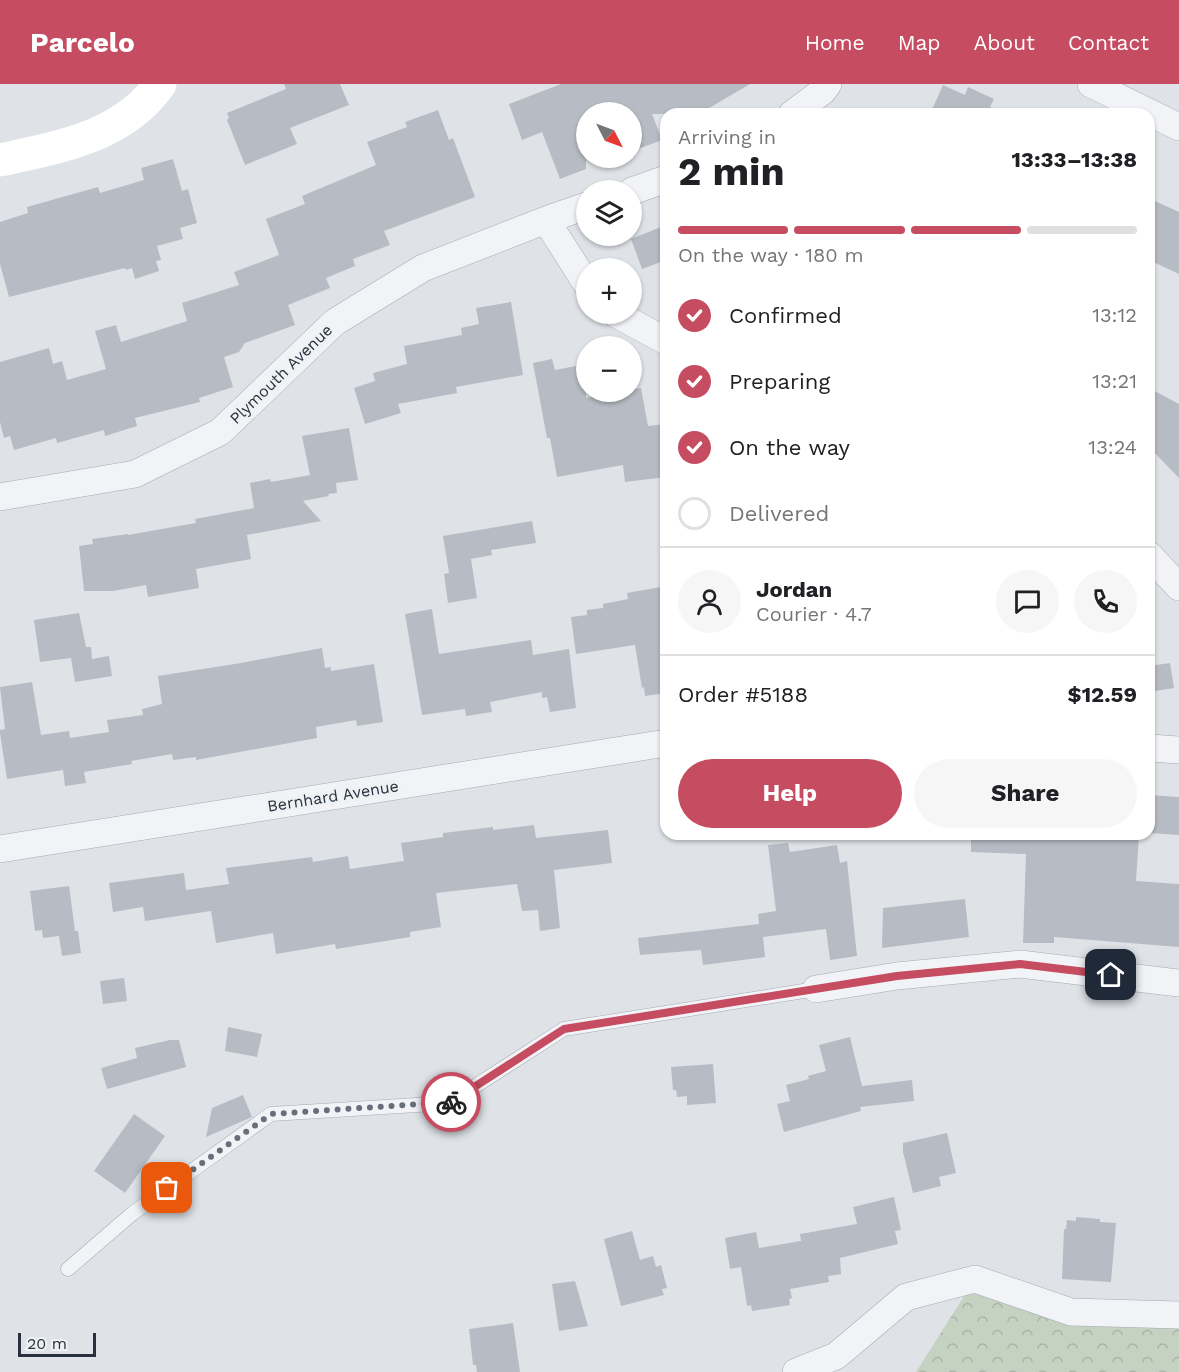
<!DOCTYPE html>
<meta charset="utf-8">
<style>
:root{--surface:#fff;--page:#f6f6f6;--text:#202124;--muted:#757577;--line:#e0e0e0;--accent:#c54c61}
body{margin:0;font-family:"Work Sans",sans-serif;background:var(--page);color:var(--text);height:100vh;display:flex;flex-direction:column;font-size:22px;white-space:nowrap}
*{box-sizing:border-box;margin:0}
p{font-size:20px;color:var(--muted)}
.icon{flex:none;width:33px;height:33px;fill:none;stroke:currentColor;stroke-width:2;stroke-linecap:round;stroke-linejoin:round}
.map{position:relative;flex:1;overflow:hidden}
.side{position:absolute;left:660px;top:24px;width:495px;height:732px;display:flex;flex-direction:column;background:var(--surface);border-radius:18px;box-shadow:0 2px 4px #0004}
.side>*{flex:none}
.needle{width:39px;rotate:132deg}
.buttons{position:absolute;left:576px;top:18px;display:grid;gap:12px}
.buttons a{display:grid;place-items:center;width:66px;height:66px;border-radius:50%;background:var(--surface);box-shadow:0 2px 4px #0004;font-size:30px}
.scale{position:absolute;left:18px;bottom:15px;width:78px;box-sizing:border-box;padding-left:6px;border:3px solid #29313e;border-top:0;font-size:16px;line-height:21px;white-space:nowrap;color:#29313e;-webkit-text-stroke:4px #eff2f5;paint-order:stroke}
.pin{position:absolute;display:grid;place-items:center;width:51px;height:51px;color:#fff;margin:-26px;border-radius:12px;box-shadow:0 3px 9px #0006}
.courier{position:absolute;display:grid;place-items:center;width:60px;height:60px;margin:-30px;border:4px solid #c54c61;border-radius:50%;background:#fff;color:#222;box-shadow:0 2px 8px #0007}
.overview em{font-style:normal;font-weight:700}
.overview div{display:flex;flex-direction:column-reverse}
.overview{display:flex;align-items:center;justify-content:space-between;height:102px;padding:0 18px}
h1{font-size:39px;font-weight:700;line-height:45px}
.bar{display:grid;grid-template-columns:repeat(4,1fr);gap:9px 6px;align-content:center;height:72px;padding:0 18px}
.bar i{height:8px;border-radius:4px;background:var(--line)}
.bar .active{background:var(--accent)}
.bar p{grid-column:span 4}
.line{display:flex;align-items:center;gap:15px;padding:0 18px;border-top:2px solid var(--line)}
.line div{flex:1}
.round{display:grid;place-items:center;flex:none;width:63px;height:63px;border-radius:32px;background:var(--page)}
ol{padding:0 18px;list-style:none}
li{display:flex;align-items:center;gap:18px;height:66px}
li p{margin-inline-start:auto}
li .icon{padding:6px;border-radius:50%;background:var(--accent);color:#fff;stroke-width:4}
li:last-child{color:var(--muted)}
li i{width:33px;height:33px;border:3px solid var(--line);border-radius:50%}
.action{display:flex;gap:12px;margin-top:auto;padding:12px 18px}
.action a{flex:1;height:69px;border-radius:36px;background:var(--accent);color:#fff;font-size:24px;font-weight:700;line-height:69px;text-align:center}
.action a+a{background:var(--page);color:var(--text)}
header{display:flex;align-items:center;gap:36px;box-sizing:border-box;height:84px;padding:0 30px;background:var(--accent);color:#fff}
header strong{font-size:28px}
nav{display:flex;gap:33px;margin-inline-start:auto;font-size:21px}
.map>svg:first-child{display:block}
</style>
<header>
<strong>Parcelo</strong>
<nav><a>Home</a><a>Map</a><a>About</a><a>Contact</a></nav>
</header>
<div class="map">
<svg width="1179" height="1288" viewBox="0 0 1179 1288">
<defs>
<pattern id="forest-crowns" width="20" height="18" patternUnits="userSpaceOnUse" patternTransform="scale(1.5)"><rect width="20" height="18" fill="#c5d1c1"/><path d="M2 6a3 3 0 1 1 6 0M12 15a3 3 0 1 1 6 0" fill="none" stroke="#a9b4a7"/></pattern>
</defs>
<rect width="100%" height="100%" fill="#dfe3e8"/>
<!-- forest -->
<path fill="url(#forest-crowns)" d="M975,1195L1071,1228L1179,1231V1288H916Z"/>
<!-- building -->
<path fill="#b7bcc4" d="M284,0H340L349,21L290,44L297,60L245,81L227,36L229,34L227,29L286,5Z
M561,0H750L699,30H652L662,56L638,65L632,49V28H586V85L560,95L542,48L522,56L509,20Z
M943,1L965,11L968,3L994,15L990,23L1005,30H930Z
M438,26L449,56L453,54L475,113L384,147L390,161L353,175L355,182L326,194L330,204L288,221L295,241L245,259L239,268L224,273L233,303L199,314L200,318L135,334L137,342L105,352L104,346L57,359L56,354L14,366L10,352L4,354L0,338V278L49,264L53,280L62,277L67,296L106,285L95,247L116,241L121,258L187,237L182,219L239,201L234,188L279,171L266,135L305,120L302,112L376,81L367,58L407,43L405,38Z
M173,75L182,107L188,105L197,139L180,144L183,155L157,162L161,176L156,177L159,187L135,195L132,184L126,186L125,184L9,213L0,180V138L28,129L27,123L98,103L100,109L144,96L141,84Z
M1155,117L1179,128V190L1149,176V131Z
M666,141V176L642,185L631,155Z
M511,218L523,291L456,303L457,309L398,320L401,329L365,340L354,304L375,297L373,289L407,280L404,262L462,251L461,244L479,240L476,224Z
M552,275L555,286L581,281L583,290L586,289V314L621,308H632V305L641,304L648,342L666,340V393L625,398L623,381L557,393L550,354H547L533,279Z
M1149,304L1179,320V394L1149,363Z
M349,344L358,396L336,399L337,409L328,410L329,412L303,417L321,437L247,451L251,475L196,485L199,504L148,513L146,501L113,507H84L79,462L93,460L92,455L128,450V451L196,439L195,435L254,424L250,399L270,395L271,398L310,391L302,352Z
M532,437L536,459L491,466L492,471L471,475L477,514L448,519L444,490L449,489L443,452Z
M666,502V609L645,612L644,603L642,604L635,561L576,570L571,533L587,531V526L603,524V520L628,515L627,509Z
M432,525L439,570L531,556L533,571L569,565L576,624L550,628L547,613L542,614V608L490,618L492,628L466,632L465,625L422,631L405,530Z
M79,529L86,563H91L92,575L109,572L112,592L75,598L71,574L40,578L34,536Z
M322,564L325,584L331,583V587L374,580L383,638L357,642L356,636L316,643L317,654L196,676V673L173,676L172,670L131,677L132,680L84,688L86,699L65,702L63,686L7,695L0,649V646L5,645L0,603L32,598L41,651L69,647L70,654L109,648L107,636L143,631L142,625L162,620L158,592L241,579Z
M1170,579L1174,604L1149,608V582Z
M1149,711L1179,713V751L1149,749Z
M534,741L536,754L608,746L612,779L554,786L560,844L540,847L538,826L522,827L517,800L436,809L441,843L410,848V853L336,865L335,860L276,870L273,849L216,859L211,827L145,837L143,823L113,828L109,799L184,789L186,806L229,800L226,784L312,773L313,778L348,772L350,785L404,777L401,759L443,753V749L493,743V746Z
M971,750H1139L1136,797L1179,800V863L1054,853V859H1023L1026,770L971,768Z
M788,759L790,768L837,761L840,779L847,777L857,872L830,876L826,845L763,853L765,873L703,881L701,866L640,871L638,854L759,840L758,830L776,827L768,761Z
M69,802L75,847H78L81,869L62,872L59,852L43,854L42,846L35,847L30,807Z
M965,815L969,853L882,864L883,824Z
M124,894L127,917L103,920L100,897Z
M228,943L262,950L257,973L225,967Z
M850,953L862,1002L912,996L914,1017L860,1023L861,1027L784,1048L777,1020L790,1017L786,1001L809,995L808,992L826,987L819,961Z
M170,956H179L186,983L107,1005L101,984L137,974L135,964Z
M713,980L716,1019L687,1021V1012L677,1013L676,1006H673L671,983Z
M243,1011L252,1033L206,1053L212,1024Z
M134,1030L165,1052L125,1109L94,1087Z
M947,1049L956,1089L939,1093L941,1102L913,1109L903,1068V1059Z
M894,1113L901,1146L895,1147L898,1160L840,1174L841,1190L828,1192L829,1198L790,1205L792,1214L789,1215L790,1221L752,1227L751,1221L747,1222L741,1183L730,1185L725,1154L756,1148L759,1164L801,1157L800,1150L857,1140L853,1123Z
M1076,1133L1100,1135V1138L1116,1139L1111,1198L1062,1195L1064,1145H1066L1067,1136L1076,1137Z
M632,1147L640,1176L653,1172L656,1183L661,1181L667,1204L662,1205L664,1211L621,1222L604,1155Z
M575,1197L588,1242L559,1247L552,1200Z
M513,1239L520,1288H477L476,1281H473L469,1245Z"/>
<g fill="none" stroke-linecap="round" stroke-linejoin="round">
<defs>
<path id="service" d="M68,1185L133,1129L271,1030L449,1019L564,945L816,905"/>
<path id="minor" d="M1091,0L1179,43
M792,30L823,7L828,0
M632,107L666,95
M546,136L586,199
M616,230L666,257
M0,413L135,390L220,348L335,238L423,184L546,136L586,122
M1149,471L1179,503
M1149,664L1179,666
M0,765L666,659
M816,905L897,892L1020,880L1179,899
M796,1288L836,1272L906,1213L975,1195L1071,1228L1179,1231"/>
</defs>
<!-- service casing -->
<use href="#service" stroke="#a5aab2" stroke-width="15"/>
<!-- minor casing -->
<use href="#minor" stroke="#a5aab2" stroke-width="28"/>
<!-- service -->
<use href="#service" stroke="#f2f3f6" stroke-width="14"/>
<!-- minor -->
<use href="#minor" stroke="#f2f3f6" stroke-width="27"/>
<!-- secondary -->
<path stroke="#fff" stroke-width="33" d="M0,76C59,63 123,53 160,0"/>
</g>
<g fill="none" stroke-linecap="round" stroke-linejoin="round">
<!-- done -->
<path stroke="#696f7a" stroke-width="6" stroke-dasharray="0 10.8" d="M167,1104L271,1030L451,1018"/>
<!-- route -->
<path stroke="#c54c61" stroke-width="8" d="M451,1018L564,945L897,892L1020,880L1111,891"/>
</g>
<g text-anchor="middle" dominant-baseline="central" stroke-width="6" stroke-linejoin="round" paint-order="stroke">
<!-- street labels -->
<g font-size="16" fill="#29313e" stroke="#eff2f5">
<text transform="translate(281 290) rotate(-44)">Plymouth Avenue</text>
<text transform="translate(333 712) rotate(-9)">Bernhard Avenue</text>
</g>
</g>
</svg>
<div class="buttons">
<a><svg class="needle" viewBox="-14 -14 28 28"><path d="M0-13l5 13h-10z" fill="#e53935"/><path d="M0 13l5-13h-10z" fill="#757577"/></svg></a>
<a><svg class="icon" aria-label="layers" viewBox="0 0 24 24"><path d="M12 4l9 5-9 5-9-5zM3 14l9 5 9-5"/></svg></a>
<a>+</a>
<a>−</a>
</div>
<div class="scale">20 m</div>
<div class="pin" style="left:167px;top:1104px;background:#ea580c"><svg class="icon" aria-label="bag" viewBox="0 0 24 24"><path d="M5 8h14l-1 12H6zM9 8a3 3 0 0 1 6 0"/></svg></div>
<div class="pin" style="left:1111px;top:891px;background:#1f2937"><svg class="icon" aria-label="home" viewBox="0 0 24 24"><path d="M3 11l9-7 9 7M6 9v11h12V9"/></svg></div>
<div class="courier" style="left:451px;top:1018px"><svg class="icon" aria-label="bike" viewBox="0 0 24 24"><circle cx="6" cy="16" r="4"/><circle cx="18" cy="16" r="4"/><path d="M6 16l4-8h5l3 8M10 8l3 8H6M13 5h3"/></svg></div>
<section class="side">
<div class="overview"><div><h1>2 min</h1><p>Arriving in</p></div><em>13:33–13:38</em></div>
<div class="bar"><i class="active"></i><i class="active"></i><i class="active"></i><i></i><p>On the way · 180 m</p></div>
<ol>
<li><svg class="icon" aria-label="check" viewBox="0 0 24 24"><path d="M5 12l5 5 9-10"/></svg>Confirmed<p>13:12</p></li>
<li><svg class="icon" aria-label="check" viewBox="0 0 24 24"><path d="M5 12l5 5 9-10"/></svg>Preparing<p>13:21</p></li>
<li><svg class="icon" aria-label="check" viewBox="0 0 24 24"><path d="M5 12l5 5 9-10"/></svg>On the way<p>13:24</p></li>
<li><i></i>Delivered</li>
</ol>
<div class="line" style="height:108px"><a class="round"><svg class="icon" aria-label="person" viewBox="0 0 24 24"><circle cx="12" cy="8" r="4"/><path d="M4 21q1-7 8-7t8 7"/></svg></a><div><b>Jordan</b><p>Courier · 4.7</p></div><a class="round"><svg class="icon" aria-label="chat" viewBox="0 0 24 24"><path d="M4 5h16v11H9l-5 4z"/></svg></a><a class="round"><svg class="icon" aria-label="phone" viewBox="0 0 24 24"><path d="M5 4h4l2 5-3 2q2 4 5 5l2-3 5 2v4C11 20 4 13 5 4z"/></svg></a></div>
<div class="line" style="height:78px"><div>Order #5188</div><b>$12.59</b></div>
<div class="action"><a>Help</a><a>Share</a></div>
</section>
</div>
